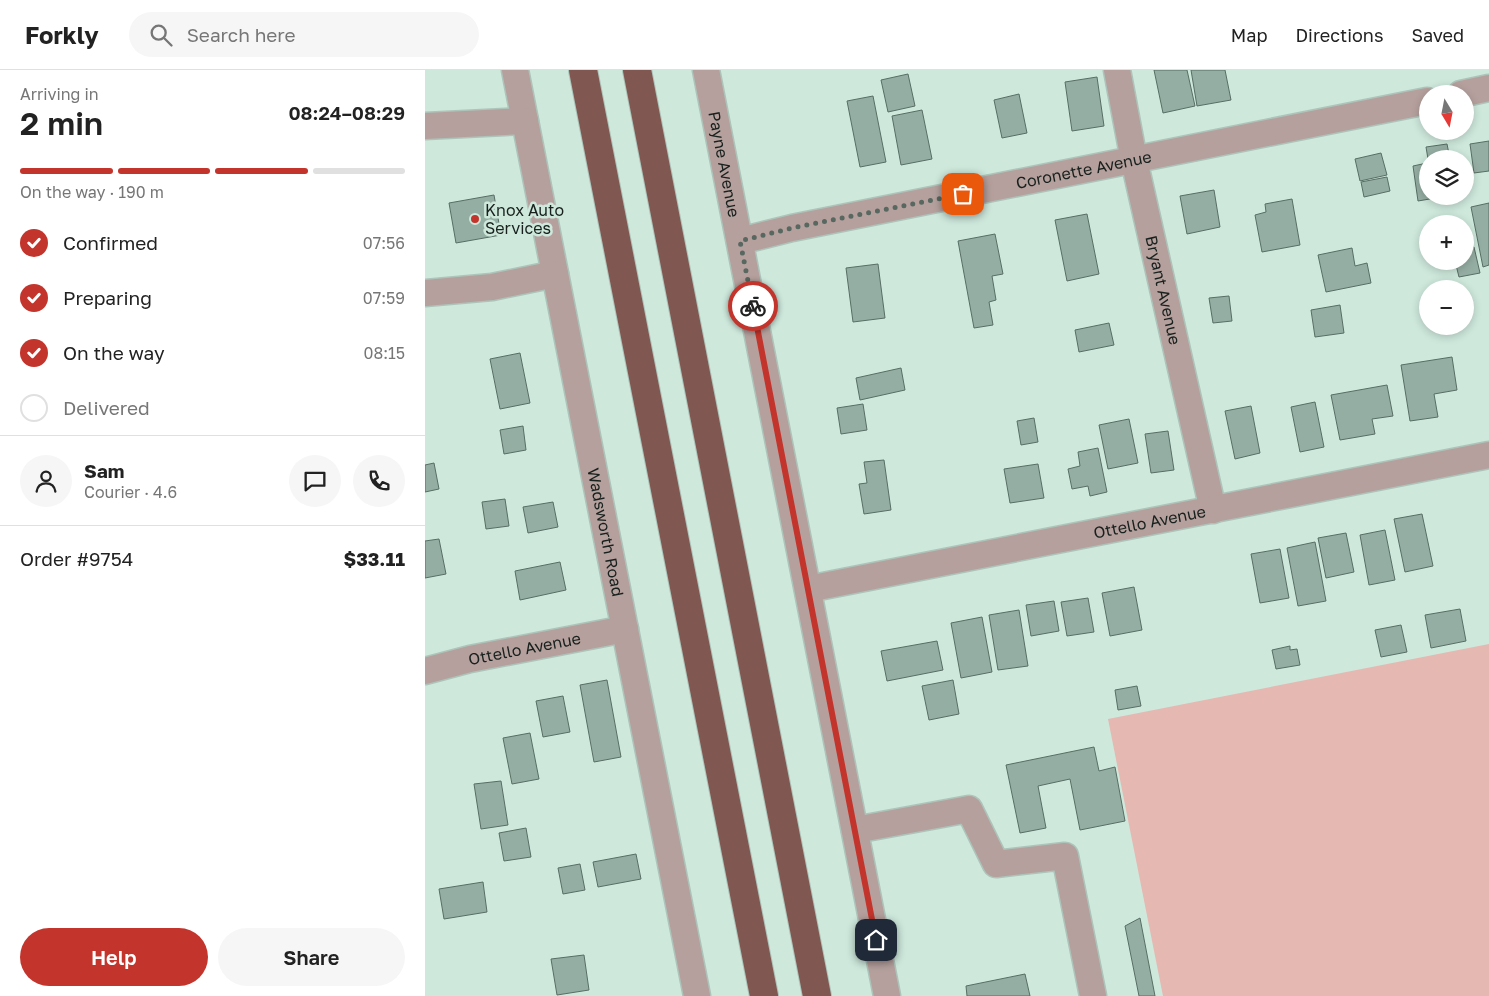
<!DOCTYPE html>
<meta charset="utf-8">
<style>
:root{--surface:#fff;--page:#f6f6f6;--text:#222;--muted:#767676;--line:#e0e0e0;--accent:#c3352c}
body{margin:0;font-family:"Golos Text",sans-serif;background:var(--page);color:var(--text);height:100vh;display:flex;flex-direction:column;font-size:19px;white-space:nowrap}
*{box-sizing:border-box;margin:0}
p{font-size:16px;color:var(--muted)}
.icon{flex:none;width:28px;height:28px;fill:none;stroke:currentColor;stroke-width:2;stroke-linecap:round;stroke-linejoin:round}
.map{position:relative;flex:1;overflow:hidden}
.side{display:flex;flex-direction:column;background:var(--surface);width:425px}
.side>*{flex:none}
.needle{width:32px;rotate:170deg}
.tools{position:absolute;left:994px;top:15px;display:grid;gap:10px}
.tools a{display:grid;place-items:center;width:55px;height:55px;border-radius:50%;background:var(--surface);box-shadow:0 2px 8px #0003;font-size:25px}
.pin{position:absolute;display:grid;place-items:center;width:42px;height:42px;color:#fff;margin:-21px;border-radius:10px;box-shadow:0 2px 8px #0006}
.courier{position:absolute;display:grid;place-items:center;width:50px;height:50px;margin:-25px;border:4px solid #c3352c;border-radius:50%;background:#fff;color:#222;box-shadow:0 1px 6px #0007}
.summary em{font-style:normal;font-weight:600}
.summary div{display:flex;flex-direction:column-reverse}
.summary{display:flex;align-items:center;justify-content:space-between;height:85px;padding:0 20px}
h1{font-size:32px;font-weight:600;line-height:38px}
.bar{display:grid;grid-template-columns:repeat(4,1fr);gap:8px 5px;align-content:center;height:60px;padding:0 20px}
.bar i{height:6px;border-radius:4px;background:var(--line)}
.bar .active{background:var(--accent)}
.bar p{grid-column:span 4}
.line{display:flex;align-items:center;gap:12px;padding:0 20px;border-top:1px solid var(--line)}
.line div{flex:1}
.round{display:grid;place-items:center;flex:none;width:52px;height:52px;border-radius:26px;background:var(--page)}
ol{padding:0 20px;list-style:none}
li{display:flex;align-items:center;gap:15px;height:55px}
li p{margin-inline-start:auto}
li .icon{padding:5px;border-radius:50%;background:var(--accent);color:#fff;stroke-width:4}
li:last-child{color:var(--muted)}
li i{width:28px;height:28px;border:2px solid var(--line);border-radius:50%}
.button{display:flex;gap:10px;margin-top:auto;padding:10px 20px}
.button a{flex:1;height:58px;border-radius:30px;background:var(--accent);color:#fff;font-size:20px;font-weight:600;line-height:58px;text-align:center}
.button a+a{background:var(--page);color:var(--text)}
header{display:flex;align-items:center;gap:30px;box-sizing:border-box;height:70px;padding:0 25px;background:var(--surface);border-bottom:1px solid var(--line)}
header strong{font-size:24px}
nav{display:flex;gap:28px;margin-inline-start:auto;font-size:18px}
.search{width:350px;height:45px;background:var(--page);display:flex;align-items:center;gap:12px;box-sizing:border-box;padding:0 18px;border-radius:28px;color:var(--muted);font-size:19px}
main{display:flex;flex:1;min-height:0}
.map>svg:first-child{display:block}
</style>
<header>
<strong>Forkly</strong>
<div class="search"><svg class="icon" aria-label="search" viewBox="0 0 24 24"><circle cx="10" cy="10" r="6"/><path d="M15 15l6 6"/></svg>Search here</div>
<nav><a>Map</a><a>Directions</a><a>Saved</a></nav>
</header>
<main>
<section class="side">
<div class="summary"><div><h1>2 min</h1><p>Arriving in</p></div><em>08:24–08:29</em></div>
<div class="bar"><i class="active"></i><i class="active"></i><i class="active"></i><i></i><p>On the way · 190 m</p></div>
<ol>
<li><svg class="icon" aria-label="check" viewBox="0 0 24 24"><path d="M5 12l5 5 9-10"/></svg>Confirmed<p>07:56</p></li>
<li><svg class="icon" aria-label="check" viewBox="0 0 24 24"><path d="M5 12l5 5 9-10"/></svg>Preparing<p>07:59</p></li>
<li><svg class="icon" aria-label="check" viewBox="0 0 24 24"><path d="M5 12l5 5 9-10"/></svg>On the way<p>08:15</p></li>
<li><i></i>Delivered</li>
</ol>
<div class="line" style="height:90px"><a class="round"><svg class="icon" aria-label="person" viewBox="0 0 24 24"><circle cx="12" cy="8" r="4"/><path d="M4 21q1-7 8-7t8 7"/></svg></a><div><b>Sam</b><p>Courier · 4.6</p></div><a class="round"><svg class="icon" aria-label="chat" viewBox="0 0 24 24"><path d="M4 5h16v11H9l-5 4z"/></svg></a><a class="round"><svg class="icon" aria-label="phone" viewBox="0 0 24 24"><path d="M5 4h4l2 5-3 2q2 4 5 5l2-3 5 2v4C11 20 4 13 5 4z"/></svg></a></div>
<div class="line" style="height:65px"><div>Order #9754</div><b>$33.11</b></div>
<div class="button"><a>Help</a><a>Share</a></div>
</section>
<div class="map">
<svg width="1064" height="926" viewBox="0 0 1064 926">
<rect width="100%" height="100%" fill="#cee8dc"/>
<!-- green -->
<path fill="#e5b8b2" d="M1064,574V926H738L683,649Z"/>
<!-- building -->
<path fill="#95aea3" stroke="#576e64" d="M729,0H762L770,36L738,43Z
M766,0H800L806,30L772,36Z
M483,4L490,36L463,42L456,10Z
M672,7L679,56L647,61L640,12Z
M594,24L602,63L577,68L569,30Z
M448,26L461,92L435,97L422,31Z
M497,40L507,89L476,95L467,46Z
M1064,71V101L1049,103L1045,74Z
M1022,74L1025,89H1003L1001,77Z
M956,83L962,105L935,111L930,89Z
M1002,93V126H1022L993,131L988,96Z
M962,107L965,121L939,127L936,112Z
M789,120L795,157L762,164L755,126Z
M69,125L76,165L31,173L24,133Z
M867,129L875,175L837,182L830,145L841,142L840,134Z
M1064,133V195L1058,197L1046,137Z
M662,144L674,204L642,211L630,150Z
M570,164L578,204L567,206L571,230L564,232L568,255L549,258L533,171Z
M1049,177L1055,203L1034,207L1030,191H1040V179Z
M927,178L930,196L942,193L946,213L901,222L893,185Z
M453,194L460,248L428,252L421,198Z
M804,226L807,251L788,253L784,228Z
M915,235L919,263L890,267L886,240Z
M684,253L689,275L654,282L650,260Z
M95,283L105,333L75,339L65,289Z
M1027,287L1032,320L1009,324L1013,347L985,351L976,295Z
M476,298L480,320L435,330L431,308Z
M962,315L968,346L947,349L950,364L915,370L906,325Z
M890,332L899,377L875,382L866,337Z
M438,334L442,360L416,364L412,338Z
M826,336L835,383L810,389L800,341Z
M609,348L613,372L596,375L592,351Z
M704,349L713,393L683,399L674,355Z
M98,356L101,380L79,384L75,360Z
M743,361L749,400L726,403L720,364Z
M673,378L682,422L665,426L663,416L647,419L643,399L655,396L653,382Z
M459,390L466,440L439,444L434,414L442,413L439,392Z
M9,393L14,419L0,422V395Z
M613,394L619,428L585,433L579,399Z
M80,429L84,456L61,459L57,432Z
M128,432L133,457L103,463L98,437Z
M997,444L1008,496L980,502L969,449Z
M960,460L970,510L944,515L935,465Z
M921,463L929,502L901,508L893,468Z
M14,469L21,504L0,508V471Z
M890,472L901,531L873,536L862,478Z
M855,479L864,528L835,533L826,484Z
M135,492L141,520L95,530L90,501Z
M709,517L717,560L685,566L677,523Z
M663,528L669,562L642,566L636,532Z
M629,531L634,561L606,566L601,535Z
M1035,539L1041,571L1006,578L1000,545Z
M594,540L603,596L573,600L564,545Z
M557,547L567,602L536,608L526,553Z
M976,555L982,582L956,587L950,560Z
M512,571L518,600L462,611L456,581Z
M865,576V580L872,579L875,595L851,599L847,580Z
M182,610L196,687L169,692L155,615Z
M528,610L534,644L504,650L497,616Z
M712,616L716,636L693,640L690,620Z
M138,626L145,662L118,667L111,631Z
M105,663L114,709L87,714L78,668Z
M669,677L674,701L690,697L700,751L655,760L645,709L613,716L621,758L595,763L581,695Z
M76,711L83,755L56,759L49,714Z
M101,758L106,787L79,791L74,763Z
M211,784L216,809L173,817L168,792Z
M155,794L160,820L138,824L133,798Z
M58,812L62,842L19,849L14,819Z
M715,848L730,926H714L700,856Z
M159,885L164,920L132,925L126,889Z
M600,904L605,926H542L541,916Z"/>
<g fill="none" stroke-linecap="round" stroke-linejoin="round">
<defs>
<g id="minor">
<path id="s1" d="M90,0L272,926"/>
<path id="s2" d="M281,0L462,926"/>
<path id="s3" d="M692,0L709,90L788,440"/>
<path d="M1036,24L1064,18"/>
<path d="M0,56L100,51"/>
<path id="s4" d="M315,171L367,158L1002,31"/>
<path d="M0,223L67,217L130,204"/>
<path id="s5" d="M383,519L1064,385"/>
<path id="s6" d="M0,601L45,589L200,559"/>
<path d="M430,760L544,739L571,794L640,786L668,926"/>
</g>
<path id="highway" d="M158,0L339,926
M212,0L392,926"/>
</defs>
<!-- minor casing -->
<use href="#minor" stroke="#adc4ba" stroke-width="29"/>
<!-- highway casing -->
<use href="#highway" stroke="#adc4ba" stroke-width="30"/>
<!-- minor -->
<use href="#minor" stroke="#b5a09d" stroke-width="26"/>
<!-- highway -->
<use href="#highway" stroke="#805751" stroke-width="28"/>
</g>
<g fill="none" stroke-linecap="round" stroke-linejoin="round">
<!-- done -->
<path stroke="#586760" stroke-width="5" stroke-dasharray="0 9" d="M328,236L315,171L367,158L538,124"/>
<!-- route -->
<path stroke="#c3352c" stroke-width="6" d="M328,236L451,870"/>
</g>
<!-- markers -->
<circle fill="#c3352c" stroke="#cee8dc" stroke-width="2" cx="50" cy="149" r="5"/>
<g text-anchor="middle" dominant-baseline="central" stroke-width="5" stroke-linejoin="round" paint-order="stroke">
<!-- street labels -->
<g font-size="16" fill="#18211d" stroke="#cee8dc">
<text stroke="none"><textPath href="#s2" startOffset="96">Payne Avenue</textPath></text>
<text stroke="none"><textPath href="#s4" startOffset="351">Coronette Avenue</textPath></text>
<text stroke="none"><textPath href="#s3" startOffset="225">Bryant Avenue</textPath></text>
<text stroke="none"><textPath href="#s5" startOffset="348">Ottello Avenue</textPath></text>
<text stroke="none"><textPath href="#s1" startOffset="471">Wadsworth Road</textPath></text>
<text stroke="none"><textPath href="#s6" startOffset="102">Ottello Avenue</textPath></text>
</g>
<!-- poi labels -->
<g font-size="16" fill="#18211d" stroke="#cee8dc" text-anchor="start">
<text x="60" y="140">Knox Auto<tspan x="60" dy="18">Services</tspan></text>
</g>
</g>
</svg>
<div class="tools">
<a><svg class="needle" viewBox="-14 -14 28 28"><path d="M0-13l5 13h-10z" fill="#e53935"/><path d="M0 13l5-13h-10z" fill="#767676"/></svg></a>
<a><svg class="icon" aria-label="layers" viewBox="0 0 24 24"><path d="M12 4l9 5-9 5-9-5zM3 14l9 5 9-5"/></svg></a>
<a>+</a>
<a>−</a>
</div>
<div class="pin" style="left:538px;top:124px;background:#ea580c"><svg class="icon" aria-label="bag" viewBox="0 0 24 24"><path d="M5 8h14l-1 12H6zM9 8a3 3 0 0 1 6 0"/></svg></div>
<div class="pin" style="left:451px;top:870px;background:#1f2937"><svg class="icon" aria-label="home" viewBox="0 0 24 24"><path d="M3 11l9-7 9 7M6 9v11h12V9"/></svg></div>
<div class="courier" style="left:328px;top:236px"><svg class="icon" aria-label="bike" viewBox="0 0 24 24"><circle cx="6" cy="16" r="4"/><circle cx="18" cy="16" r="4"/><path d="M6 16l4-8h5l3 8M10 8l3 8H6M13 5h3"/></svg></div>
</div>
</main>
